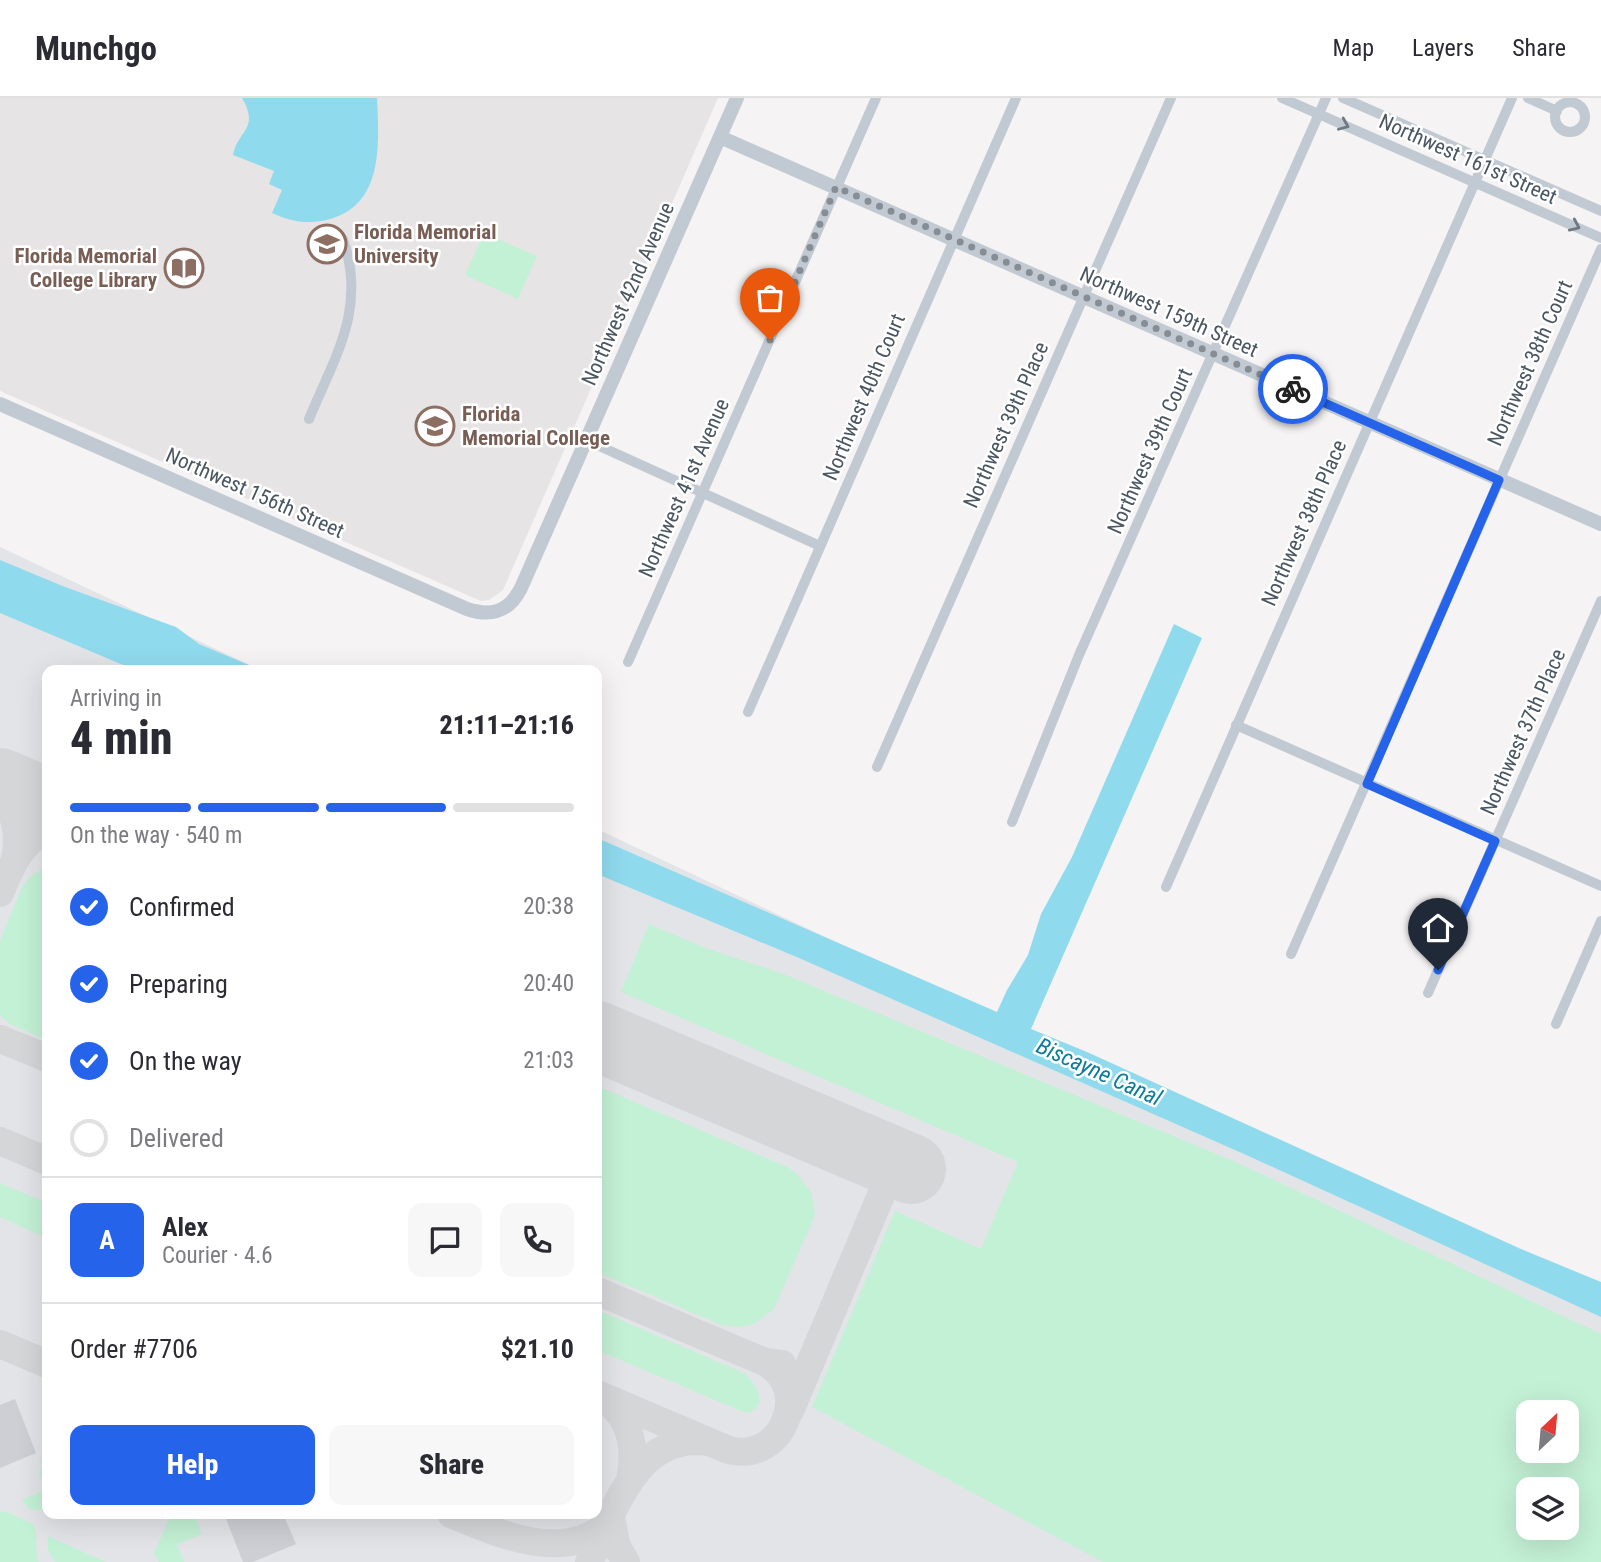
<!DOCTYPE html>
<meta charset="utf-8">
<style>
:root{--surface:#fff;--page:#f7f7f7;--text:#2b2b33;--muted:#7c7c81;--line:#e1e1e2;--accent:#2563eb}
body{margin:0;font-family:"Roboto Condensed",sans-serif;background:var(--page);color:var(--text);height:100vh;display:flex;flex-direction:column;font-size:26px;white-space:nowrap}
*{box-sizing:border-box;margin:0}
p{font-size:23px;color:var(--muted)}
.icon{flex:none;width:38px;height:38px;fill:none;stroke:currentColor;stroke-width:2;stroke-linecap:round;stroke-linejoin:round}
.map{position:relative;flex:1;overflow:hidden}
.panel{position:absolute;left:42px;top:567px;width:560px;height:854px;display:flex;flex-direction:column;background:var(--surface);border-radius:14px;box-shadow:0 7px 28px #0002}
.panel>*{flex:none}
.needle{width:46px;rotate:26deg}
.fabs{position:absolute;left:1516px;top:1302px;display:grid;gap:14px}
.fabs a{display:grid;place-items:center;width:63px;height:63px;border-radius:14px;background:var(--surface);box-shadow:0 7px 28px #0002;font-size:35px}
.pin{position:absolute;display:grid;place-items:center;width:60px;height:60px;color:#fff;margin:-72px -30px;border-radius:50% 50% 50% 0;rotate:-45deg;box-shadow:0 0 7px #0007}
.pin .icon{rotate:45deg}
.courier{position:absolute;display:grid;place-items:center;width:70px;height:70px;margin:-35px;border:5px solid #2563eb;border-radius:50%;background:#fff;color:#222;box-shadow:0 2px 9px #0007}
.head em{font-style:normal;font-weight:800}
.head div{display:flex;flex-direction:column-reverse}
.head{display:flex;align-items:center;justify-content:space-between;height:119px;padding:0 28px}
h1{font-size:46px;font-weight:800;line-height:52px}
.bar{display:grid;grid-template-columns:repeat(4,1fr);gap:10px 7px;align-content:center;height:84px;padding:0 28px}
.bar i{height:9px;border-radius:5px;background:var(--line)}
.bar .active{background:var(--accent)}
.bar p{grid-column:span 4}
.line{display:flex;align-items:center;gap:18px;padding:0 28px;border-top:2px solid var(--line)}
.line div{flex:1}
.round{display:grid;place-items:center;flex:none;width:74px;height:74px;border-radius:14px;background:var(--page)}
ol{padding:0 28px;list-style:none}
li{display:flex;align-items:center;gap:21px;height:77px}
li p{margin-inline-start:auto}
li .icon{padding:7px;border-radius:50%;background:var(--accent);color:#fff;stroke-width:4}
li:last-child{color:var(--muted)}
li i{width:38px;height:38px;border:4px solid var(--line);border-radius:50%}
.primary-button{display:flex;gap:14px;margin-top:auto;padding:14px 28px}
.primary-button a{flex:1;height:80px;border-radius:14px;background:var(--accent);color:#fff;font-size:28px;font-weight:800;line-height:80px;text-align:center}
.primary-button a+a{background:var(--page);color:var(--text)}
header{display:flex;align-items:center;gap:42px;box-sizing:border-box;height:98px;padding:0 35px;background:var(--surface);border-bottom:2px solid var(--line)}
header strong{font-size:33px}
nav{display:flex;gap:38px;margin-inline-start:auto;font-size:24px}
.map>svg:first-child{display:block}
</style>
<header>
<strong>Munchgo</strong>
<nav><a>Map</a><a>Layers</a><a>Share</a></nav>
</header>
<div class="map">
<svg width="1601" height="1464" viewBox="0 0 1601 1464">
<rect width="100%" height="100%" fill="#f5f3f3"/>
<!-- education -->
<path fill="#e6e4e5" d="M0,0H718L503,492L489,502L481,503L0,293Z"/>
<!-- airport -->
<path fill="#e2e4e7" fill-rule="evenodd" d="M0,449L260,572H47V1416H597V731L1601,1206V1464H0ZM1528,1314H1566V1353H1528ZM1528,1391H1566V1430H1528Z"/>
<!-- green -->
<path fill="#c3f1d5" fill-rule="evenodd" d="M484,135L537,158L518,201L465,177Z
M47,768V942L10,926L0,917V843L22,789L29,780Z
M649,826L708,851L781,875L1238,1065L1601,1236V1464H1103L812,1309L895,1113L981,1151L1018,1064L621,894ZM1528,1314H1566V1353H1528ZM1528,1391H1566V1430H1528Z
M597,988L787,1069L796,1075L811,1094L815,1117L774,1211L754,1226L741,1229L721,1227L597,1174Z
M0,1085L47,1105V1140L0,1119Z
M597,1212L746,1276C756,1288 768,1305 750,1315L741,1313L597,1252Z
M47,1359V1407C38,1416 28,1413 22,1402L46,1391L39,1376L42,1368L39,1362Z
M0,1414H7L33,1426C40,1439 33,1451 39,1464H0Z
M171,1416H194L202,1436L177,1446L184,1464H159L154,1456Z
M48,1438L54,1441L106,1464H55L48,1452Z"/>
<!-- water -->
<path fill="#90daee" d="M242,0H377C379,45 384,106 330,121C308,127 292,124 272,115L282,92L269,86L274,73L233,57C238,32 260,31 242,0Z
M0,462L65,489L176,529L199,546L261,572H135L0,515Z
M1174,526L1202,540L1031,931L1087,954L1521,1151L1601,1184V1219L1244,1056L799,860L597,776V740L997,914L1007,892L1028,857L1041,816L1072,759Z"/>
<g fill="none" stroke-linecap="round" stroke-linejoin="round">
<!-- taxiway -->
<path stroke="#d5d6d8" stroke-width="28" d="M0,694C15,715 20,734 15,760
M0,795C11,769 20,745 47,732
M0,941L47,960
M0,1043L47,1063
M597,1193L765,1264L782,1266
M0,1246L47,1266
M597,1296L726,1351C780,1369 815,1292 765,1264
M603,1301C632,1319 636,1351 630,1382
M790,1313L895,1064
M451,1416C499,1436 562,1464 605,1428
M611,1419L617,1449L626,1464
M589,1464C614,1414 637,1334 706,1344"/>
<!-- runway -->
<path stroke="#d5d6d8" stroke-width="70" d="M0,685L47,705
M597,938L911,1071"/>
</g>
<!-- building -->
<path fill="#cdcfd5" d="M15,1301L36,1355L0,1370V1307Z
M224,1416H283L296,1446L253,1464H243Z"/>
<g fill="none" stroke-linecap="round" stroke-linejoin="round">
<!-- minor -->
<path stroke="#c1cad2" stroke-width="10" d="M1282,0L1601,140
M1343,0L1601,113
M1528,0L1557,13
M1555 19a15 15 0 1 1 30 0a15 15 0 1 1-30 0Z
M309,321C335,258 367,211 343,141
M586,342L820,448
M628,564L876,0
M748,614L1016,0
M1236,627L1601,788
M877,669L1171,0
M1012,724L1079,557L1326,0
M1166,789L1512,0
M1291,856L1601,151
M1428,895L1601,503
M1556,926L1601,823"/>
<!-- tertiary -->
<path stroke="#c1cad2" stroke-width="14" d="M720,39L1601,426
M0,306L467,511C491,519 509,514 521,490L737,0"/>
</g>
<!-- one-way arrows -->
<defs><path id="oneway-chevron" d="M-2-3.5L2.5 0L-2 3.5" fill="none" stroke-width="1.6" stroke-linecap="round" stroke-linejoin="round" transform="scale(1.75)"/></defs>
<g stroke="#6e7983">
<use href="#oneway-chevron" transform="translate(1344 27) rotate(23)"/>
<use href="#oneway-chevron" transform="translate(1575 128) rotate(24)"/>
</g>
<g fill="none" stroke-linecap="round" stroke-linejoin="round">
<!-- done -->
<path stroke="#868d94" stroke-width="7" stroke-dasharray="0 12.6" d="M770,242L836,89L1293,291"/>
<!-- route -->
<path stroke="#2563eb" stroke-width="9" d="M1293,291L1499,382L1367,686L1495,743L1438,872"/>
</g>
<!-- icons -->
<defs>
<symbol id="university-ring" viewBox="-11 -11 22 22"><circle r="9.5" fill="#fff" stroke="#8d6e63" stroke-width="1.5"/><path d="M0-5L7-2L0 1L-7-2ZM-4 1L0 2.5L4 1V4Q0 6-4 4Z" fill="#8d6e63"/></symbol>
<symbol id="library-ring" viewBox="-11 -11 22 22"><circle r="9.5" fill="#fff" stroke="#8d6e63" stroke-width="1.5"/><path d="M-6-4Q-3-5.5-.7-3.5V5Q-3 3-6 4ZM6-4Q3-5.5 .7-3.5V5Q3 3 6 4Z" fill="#8d6e63"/></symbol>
<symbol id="school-ring" viewBox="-11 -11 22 22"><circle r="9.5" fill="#fff" stroke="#8d6e63" stroke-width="1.5"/><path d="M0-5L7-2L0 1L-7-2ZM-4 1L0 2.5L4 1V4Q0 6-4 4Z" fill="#8d6e63"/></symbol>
</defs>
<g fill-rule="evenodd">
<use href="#university-ring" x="305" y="124" width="44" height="44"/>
<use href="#library-ring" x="162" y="148" width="44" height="44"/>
<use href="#school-ring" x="413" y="306" width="44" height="44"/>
</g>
<g text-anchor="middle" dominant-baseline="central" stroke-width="5" stroke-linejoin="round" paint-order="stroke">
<!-- street labels -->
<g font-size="21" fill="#4a5661" stroke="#fff">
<text transform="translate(1468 61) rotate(24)">Northwest 161st Street</text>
<text transform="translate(628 196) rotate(-66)">Northwest 42nd Avenue</text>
<text transform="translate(1169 214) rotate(24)">Northwest 159th Street</text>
<text transform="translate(1530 265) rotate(-66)">Northwest 38th Court</text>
<text transform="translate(864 299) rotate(-67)">Northwest 40th Court</text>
<text transform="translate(1006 327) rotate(-66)">Northwest 39th Place</text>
<text transform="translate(1150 353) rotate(-66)">Northwest 39th Court</text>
<text transform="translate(684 390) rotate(-66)">Northwest 41st Avenue</text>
<text transform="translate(255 395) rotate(24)">Northwest 156th Street</text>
<text transform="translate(1304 425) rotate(-66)">Northwest 38th Place</text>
<text transform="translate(1523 634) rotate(-66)">Northwest 37th Place</text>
</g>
<!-- education labels -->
<g font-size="21" font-weight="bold" fill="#785e54" stroke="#fff" text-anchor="start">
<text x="354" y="134">Florida Memorial<tspan x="354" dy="24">University</tspan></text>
<text x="157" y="158" text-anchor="end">Florida Memorial<tspan x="157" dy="24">College Library</tspan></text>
<text x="462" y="316">Florida<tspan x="462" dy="24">Memorial College</tspan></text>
</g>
<!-- water labels -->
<g font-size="23" font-style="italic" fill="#0c7c9b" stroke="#fff">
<text transform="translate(1099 974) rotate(24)">Biscayne Canal</text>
</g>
</g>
</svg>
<div class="fabs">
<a><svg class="needle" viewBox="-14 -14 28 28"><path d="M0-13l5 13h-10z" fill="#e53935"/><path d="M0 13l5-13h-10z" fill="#7c7c81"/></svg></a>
<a><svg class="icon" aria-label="layers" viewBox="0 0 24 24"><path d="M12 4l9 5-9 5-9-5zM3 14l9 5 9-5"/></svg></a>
</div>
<div class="pin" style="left:770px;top:242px;background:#ea580c"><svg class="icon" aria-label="bag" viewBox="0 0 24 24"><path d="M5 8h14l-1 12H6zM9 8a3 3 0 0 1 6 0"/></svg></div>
<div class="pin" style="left:1438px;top:872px;background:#1f2937"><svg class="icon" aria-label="home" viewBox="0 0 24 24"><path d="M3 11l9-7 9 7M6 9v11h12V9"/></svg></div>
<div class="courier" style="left:1293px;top:291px"><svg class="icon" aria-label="bike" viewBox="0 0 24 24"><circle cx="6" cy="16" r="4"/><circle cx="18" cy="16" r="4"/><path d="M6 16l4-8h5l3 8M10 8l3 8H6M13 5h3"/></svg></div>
<section class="panel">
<div class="head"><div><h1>4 min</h1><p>Arriving in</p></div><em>21:11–21:16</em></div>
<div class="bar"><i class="active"></i><i class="active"></i><i class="active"></i><i></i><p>On the way · 540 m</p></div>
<ol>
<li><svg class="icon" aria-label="check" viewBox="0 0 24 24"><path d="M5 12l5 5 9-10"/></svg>Confirmed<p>20:38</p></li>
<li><svg class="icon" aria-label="check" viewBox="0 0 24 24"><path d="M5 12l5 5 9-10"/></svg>Preparing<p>20:40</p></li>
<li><svg class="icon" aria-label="check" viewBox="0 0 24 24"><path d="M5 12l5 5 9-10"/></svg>On the way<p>21:03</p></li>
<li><i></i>Delivered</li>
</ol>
<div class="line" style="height:126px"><b class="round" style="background:var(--accent);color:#fff">A</b><div><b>Alex</b><p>Courier · 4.6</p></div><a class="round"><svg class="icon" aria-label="chat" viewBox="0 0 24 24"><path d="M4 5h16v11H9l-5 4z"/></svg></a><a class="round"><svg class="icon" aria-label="phone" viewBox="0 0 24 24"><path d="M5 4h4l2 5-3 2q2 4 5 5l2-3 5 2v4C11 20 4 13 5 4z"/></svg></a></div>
<div class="line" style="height:91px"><div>Order #7706</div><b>$21.10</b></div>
<div class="primary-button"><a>Help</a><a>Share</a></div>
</section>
</div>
